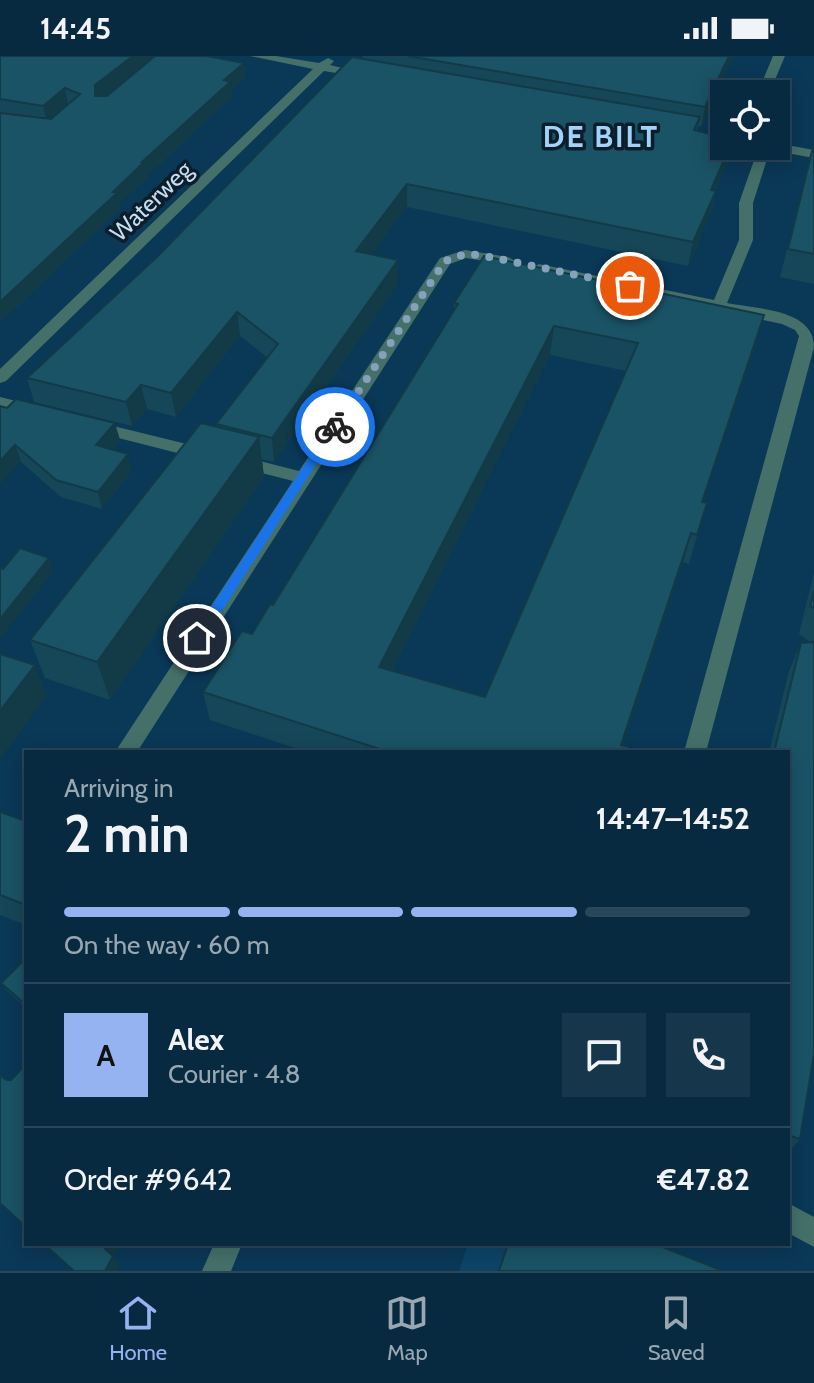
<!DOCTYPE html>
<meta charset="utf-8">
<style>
:root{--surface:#082a41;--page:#16364c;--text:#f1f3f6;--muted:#98a7b1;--line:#29465a;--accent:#95b2f1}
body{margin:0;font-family:Cabin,sans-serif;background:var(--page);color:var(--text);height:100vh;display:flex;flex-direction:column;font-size:30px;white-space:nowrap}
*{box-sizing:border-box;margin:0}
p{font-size:26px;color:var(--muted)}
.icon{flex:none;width:44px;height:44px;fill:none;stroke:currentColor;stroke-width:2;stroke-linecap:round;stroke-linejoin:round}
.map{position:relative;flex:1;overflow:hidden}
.side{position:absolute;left:24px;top:694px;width:766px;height:496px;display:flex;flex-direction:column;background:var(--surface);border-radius:0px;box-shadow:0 4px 20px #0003,0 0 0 2px var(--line)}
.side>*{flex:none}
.controls{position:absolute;left:710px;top:24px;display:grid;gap:16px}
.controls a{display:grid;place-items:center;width:80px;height:80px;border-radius:0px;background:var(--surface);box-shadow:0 4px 20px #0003,0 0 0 2px var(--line);font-size:40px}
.pin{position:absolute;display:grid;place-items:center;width:68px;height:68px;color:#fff;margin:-34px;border:4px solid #fff;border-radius:50%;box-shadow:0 2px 8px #0007}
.courier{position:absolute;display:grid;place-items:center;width:80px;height:80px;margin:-40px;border:6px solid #1a73e8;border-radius:50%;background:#fff;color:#222;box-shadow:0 2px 10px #0007}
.headline em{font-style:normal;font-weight:700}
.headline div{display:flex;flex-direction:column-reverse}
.headline{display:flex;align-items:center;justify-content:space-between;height:136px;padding:0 40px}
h1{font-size:52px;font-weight:700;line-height:60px}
.bar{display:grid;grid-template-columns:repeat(4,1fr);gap:12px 8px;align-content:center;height:96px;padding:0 40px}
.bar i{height:10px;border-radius:6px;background:var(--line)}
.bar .selected{background:var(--accent)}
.bar p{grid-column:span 4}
.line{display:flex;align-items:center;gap:20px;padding:0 40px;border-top:2px solid var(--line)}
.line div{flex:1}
.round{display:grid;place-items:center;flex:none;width:84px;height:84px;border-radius:0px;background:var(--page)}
.status{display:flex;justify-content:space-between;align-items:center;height:56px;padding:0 40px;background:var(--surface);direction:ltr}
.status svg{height:22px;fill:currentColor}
.dock{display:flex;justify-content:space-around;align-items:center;height:112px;border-top:2px solid var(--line);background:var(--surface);font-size:22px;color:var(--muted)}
.dock a{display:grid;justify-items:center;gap:4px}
.dock .selected{color:var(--accent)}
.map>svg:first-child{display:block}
</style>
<div class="status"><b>14:45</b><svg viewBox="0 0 49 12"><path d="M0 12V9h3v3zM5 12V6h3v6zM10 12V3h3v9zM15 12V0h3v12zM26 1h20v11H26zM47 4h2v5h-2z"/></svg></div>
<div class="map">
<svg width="814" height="1215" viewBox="0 0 814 1215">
<rect width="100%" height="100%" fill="#0a3857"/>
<!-- built -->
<path fill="#0d4468" d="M468,1188H600L681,1215H459Z"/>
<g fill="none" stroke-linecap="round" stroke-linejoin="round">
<!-- minor -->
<path fill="#45706a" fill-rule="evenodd" d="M250,0H276L319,7L328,2L334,5L330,9L371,19L365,22L324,15L6,325L0,327V313L313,13Z
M773,0H785L769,38H757Z
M776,87L814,94V102L770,94L753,147V184L727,247C757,253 814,253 814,291L706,696H684L799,280L795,274L782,268L539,216L532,212L539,208L714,244L739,184V147L759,90H776Z
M465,194L508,201L515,205L508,209L466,202L450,208L137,696H115L293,425L230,409L227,405L230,401L236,399L299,415L440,202Z
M0,341L40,351L42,355L34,360L0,351Z
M93,365L211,394L214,398L205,404L87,374L85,370L87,366Z
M788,1147L814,1161V1191L788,1177Z
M214,1188H242L231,1215H202Z"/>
</g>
<!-- wall -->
<path fill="#164758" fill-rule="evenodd" d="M0,0H207L244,7L245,22L231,35L232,41L147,120V122L119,148L120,153L0,267ZM152,2L107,40H104Z
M363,0H734L701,71L698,70L697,74L724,90H732L728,106L716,135L711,158L688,210L407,151L372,198L398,204V228L274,406L262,403L264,421L110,644L45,622L30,584L216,371V368L268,302L240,280L176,361L147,353L132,370L34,346L27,322L158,200L363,3Z
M814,87V228L780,221Z
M454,247L756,288L703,446L699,476L689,508L683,506L623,689L628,696H307L210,664L203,636L252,578L273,549L454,255ZM550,299L626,315L485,641L392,614Z
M0,350L120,384L112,394L132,415L102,453L61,441L21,406Z
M814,516V998L800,1083L788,1097V696H769L789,615L801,587L810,586L799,578Z
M0,756L26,765V869L0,859Z
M26,903V952L6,934L1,927Z"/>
<!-- shaded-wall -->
<path fill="#123a47" d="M133,0H155L98,45L95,40V29Z
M729,0H734L701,71L705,51Z
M244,7L245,22L231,35L232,41L147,120V122L119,148L120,153L0,267V246L113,136L224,24Z
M65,32L68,48L47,66L43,50Z
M730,90H732L728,106L710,149L716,135L711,158L688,210L693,186L711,134Z
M407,128V151L357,219L356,195Z
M398,204V228L274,406L272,382Z
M237,256L240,280L176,361L171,337Z
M764,259L756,288L694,475L702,446Z
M554,270L550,299L380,639L379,611Z
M141,329L147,353L132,370L126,346Z
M115,367L120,384L101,406L96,389Z
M259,381L264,421L110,644L97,606Z
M15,389L21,406L0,429V405Z
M128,398L132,415L102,453L98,436Z
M707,447L699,476L689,508L697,479Z
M691,477L683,506L621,696H619Z
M49,502L54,515L0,583V563Z
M35,609L47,640L0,704V655Z
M108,1188H123L113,1200L120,1208L117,1215H105V1193Z"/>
<!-- building -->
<path fill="#1a5366" stroke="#123a47" stroke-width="2" fill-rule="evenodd" d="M0,0H133L95,29V40H107L155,0H207L244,7L224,24L230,26L142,106H144L113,136L117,137L0,246V57L51,63L80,38L65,32L43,50L0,43Z
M408,0H729L705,51Z
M352,1L700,61L694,74L724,81V90H730L711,134L716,135L693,186L407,128L356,195L398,204L272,382L216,368L278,288L237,256L171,337L141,329L126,346L27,322L158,200Z
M814,87V198L788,193Z
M484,200L764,259L702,446L707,447L697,479L691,477L621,689L629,691L628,696H389L203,636L242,575L252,578L270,548L273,549L458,248L454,247ZM554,270L638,287L485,641L379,611Z
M16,343L115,367L96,389L128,398L98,436L56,424L15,389L0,405V350L7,352Z
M201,367L259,381L97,606L30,584Z
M20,492L49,502L0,563V512L3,513Z
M814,535V552L810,550Z
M814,586V998L800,1083L788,1079V696H774L801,587Z
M0,598L35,609L0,655Z
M0,756L26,765V849L0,839Z
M25,903H26V949L1,927Z
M26,1008V1171L0,1147V1020L7,1024H11Z
M44,1188H108L105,1193L113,1200L105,1215H74Z
M508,1188H655L723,1215H499Z"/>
<!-- route -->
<path fill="#1a73e8" d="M335,367L340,371L202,586H193V579L331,368Z"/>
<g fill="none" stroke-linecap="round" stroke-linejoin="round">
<!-- done -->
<path stroke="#84a3ba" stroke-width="8" stroke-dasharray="0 14.4" d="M335,371L445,205L465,198L480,199L630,230"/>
</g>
<g text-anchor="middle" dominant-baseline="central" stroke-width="7" stroke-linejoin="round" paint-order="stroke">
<!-- far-street labels -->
<g font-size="24" fill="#c6ddf0" stroke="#0c1e2c">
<text transform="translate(151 145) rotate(-44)">Waterweg</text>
</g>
<!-- far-district labels -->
<g font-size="30" font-weight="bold" letter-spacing="2" fill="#a3d2f8" stroke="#0c1e2c">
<text x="601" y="80">DE BILT</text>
</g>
</g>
</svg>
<div class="controls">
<a><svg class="icon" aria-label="locate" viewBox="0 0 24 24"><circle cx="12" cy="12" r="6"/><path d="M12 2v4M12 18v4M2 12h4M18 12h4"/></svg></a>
</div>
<div class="pin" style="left:630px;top:230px;background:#ea580c"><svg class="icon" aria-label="bag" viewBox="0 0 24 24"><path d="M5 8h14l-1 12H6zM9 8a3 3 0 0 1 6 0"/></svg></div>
<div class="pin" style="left:197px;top:582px;background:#1f2937"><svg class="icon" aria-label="home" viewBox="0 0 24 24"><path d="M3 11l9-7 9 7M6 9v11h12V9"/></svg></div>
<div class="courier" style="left:335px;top:371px"><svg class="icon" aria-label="bike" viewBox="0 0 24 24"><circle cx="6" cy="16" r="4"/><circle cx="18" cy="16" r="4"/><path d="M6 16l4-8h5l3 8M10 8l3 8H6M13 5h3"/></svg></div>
<section class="side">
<div class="headline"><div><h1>2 min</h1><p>Arriving in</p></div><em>14:47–14:52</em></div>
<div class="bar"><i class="selected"></i><i class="selected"></i><i class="selected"></i><i></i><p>On the way · 60 m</p></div>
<div class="line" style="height:144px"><b class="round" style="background:var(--accent);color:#111">A</b><div><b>Alex</b><p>Courier · 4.8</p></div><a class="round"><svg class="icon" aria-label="chat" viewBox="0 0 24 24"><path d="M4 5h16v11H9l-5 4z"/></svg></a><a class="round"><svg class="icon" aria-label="phone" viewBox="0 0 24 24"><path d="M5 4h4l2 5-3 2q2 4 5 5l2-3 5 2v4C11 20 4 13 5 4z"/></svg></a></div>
<div class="line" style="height:104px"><div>Order #9642</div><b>€47.82</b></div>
</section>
</div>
<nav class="dock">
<a class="selected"><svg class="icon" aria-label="home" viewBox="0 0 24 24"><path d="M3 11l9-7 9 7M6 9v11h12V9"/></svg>Home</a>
<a><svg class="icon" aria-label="map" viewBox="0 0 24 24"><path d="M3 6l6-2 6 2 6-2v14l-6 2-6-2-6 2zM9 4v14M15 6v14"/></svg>Map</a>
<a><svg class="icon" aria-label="saved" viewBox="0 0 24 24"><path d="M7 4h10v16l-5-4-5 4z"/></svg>Saved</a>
</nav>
